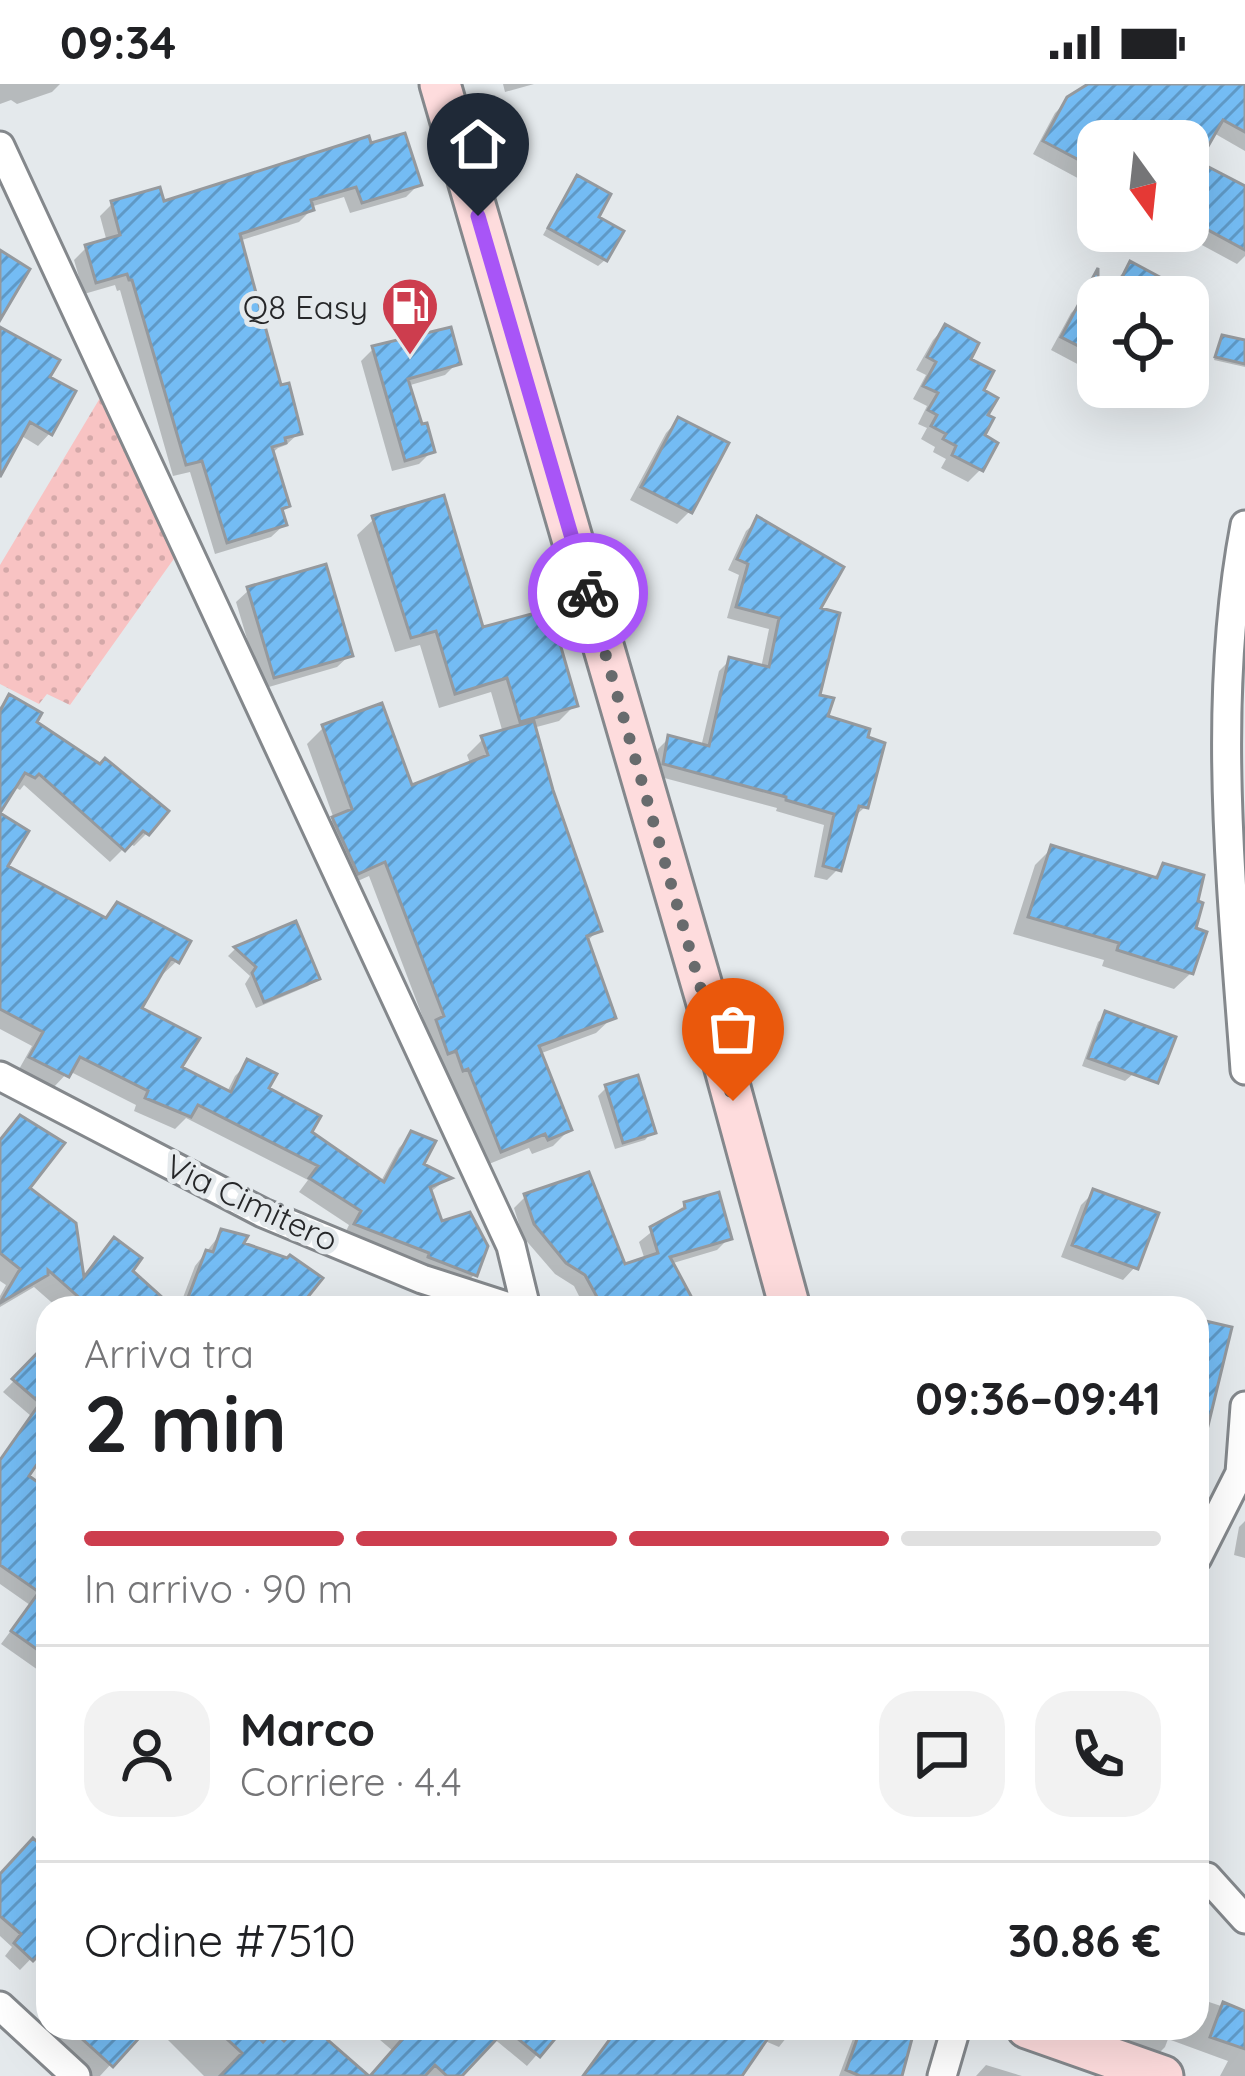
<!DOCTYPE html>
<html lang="it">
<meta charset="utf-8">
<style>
:root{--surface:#fff;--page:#f2f2f2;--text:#202124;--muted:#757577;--line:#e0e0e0;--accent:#cd3d4e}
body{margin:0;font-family:Quicksand,sans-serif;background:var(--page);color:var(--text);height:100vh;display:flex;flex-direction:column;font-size:45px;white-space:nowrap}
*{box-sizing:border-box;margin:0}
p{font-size:39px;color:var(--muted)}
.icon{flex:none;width:66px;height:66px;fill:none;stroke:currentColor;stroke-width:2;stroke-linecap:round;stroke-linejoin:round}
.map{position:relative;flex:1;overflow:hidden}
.drawer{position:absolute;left:36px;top:1212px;width:1173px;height:744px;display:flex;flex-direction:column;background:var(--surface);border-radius:36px;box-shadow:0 12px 48px #0002}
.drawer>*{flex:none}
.needle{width:78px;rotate:165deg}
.buttons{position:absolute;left:1077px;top:36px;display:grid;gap:24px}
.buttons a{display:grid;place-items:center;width:132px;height:132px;border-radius:24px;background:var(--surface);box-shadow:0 12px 48px #0002;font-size:60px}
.pin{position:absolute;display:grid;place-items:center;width:102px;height:102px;color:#fff;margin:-123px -51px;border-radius:50% 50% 50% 0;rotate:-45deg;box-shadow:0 0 12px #0007}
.pin .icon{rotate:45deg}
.courier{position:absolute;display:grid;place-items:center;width:120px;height:120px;margin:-60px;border:9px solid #a855f7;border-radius:50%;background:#fff;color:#222;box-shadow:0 3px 15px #0007}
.summary em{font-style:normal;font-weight:800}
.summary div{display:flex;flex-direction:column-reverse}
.summary{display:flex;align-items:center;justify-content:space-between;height:204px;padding:0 48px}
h1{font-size:78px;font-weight:800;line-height:90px}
.bar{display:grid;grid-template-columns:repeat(4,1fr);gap:18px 12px;align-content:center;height:144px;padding:0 48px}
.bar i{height:15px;border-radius:9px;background:var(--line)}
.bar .on{background:var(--accent)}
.bar p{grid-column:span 4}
.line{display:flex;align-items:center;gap:30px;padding:0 48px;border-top:3px solid var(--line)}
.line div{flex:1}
.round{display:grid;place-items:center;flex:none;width:126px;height:126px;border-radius:36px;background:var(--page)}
.status{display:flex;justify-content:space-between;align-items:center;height:84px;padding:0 60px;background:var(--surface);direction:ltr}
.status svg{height:33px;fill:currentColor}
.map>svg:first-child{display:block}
</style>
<div class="status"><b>09:34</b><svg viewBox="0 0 49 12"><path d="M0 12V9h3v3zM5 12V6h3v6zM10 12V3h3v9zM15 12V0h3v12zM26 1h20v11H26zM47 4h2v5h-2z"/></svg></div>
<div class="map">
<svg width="1245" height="1992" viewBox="0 0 1245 1992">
<defs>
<pattern id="grass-dots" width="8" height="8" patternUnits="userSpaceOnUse" patternTransform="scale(3)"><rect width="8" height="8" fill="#f8c3c3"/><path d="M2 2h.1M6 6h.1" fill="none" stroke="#d4a8a8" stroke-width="1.8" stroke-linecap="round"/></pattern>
<pattern id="building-hatch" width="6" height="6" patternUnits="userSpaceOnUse" patternTransform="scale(3)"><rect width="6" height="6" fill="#74bcf4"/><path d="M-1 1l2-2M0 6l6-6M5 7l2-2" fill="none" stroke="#5f99c6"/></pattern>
</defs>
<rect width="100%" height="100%" fill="#e4e9ec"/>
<!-- grass -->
<path fill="url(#grass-dots)" d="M103,309L178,469L70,621L47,610L39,620L0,600V481Z"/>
<!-- shadow -->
<path fill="#0003" d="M0,0H60L52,8L17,20L11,16L0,20Z
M503,0H534L505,8Z
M1094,0H1245V67L1212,48L1195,79L1245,106V172L1237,180L1176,147H1188V57H1098V105L1033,70L1055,29L1069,15Z
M367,56L419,100L406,113L350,129L344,113L310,123L311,126L299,138L239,157L279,305L299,349L286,361L278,364L271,370L287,421L280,428L284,441L271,453L215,470L190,388L173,392L120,206L117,207L115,201L84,210L74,176L86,164L107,158L100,132L112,120L162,121Z
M578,95L595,134L605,176L598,182L543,151L571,101Z
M1131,181L1163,213H1108L1119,193Z
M1083,217L1098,224V291L1051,266L1071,229Z
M945,243L980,307L984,332L981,352L994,360L980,386L968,398L941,384L946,375L933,368L935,363L921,355L927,344L918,340L927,322L913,315L926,291L916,286L933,256Z
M0,246L45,294L50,349L38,362L20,351L0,380Z
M1220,257L1245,259V283L1214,276Z
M373,265L457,279L445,291L407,302L432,367L419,380L392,387L361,277Z
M1121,303H1167L1152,319Z
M678,336L724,360L689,428L677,440L630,416L666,349Z
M374,435L481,547L575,621L559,637L533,644L550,707L599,846L586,858L613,933L596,949L539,970L569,1046L553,1062L532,1070L529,1064L484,1082L452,999L447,1001L421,954L428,947L369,792L342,804L317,752L334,735L307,660L323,644L410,705L470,679L467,671L483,655L503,649L491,608L439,624L420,561L395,568L357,451Z
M758,436L817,526V613L865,723L852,735L838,785L827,796L814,793L824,741L776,727L777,724L653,691L658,665L669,654L701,663L719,587L730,576L761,584L769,545L727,534L739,491L728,486L746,447Z
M249,506L350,571L337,583L262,605L236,518Z
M10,613L147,749L134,762L129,759L110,778L24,701L20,706L13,702L0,724V623Z
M0,733L4,783L103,836L117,821L177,877L163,890L160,888L138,925L178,984L227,1008L235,992L248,979L265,1005L308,1049L380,1099L399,1064L412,1050L421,1082L447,1095L429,1109L440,1141L475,1190L462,1203L343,1153L349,1141L299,1108L308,1096L186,1034L175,1045L134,1027L136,1021L69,987L53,1004L18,987L32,962L0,945Z
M1052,764L1151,796L1164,783L1192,847L1191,889L1174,905L1102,882L1104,876L1013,850L1035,781Z
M294,841L316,894L308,902L256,924L245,900L250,892L228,872L235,865Z
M1106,931L1133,990L1125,997L1082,982L1098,938Z
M606,1004L652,1048L645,1056L615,1065L598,1012Z
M0,1056L25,1104L81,1196L115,1157L129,1187L152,1224H58L34,1203L0,1223V1212L6,1201L0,1197Z
M1093,1109L1135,1183L1123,1196L1061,1173L1081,1121Z
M525,1113L623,1184L645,1176L639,1158L685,1121L729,1154L717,1166L670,1180L687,1211L673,1224H585L574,1202L555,1190L523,1153L514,1124Z
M222,1148L240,1161L311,1224H179L195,1182Z
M1197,1238L1228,1245L1197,1376Z
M48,1262V1359L25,1392L48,1409V1593L1,1560L30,1521L0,1500V1376L31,1332L3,1308Z
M1245,1437V1474L1234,1471L1239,1443Z
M48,1770V1857L20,1886L5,1872L12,1863L0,1852V1793Z
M1197,1914L1245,1930V1992H1220L1228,1977L1168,1955L1165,1963L1151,1977L1064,1944H1197Z
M50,1944H144L100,1992H92L45,1950Z
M156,1944H244L263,1961L279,1944H314L368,1992H204Z
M366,1944H451L458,1992H372L393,1967Z
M487,1944H560L527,1982L487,1949Z
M706,1944H794L779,1963L765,1957Z
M857,1944H887L899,1992H839Z
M986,1981L1022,1992H976Z"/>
<!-- building -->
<path fill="url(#building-hatch)" stroke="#95999d" stroke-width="3" d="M1088,0H1245V48L1223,36L1199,78L1245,102V166L1188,135V57H1098V86L1043,57L1067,13Z
M405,49L422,101L362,119L356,103L311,116L314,126L240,150L281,301L289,299L302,350L285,354L286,359L272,363L290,422L282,425L287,441L227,459L202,377L186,381L132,196H129L127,190L96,199L85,161L120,151L111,117L160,103L164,117L369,52L371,59Z
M577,91L611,110L599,133L624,147L607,177L548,144Z
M0,166L30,185L0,236Z
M1130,177L1197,213H1112Z
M1098,184V272L1061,253Z
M945,240L979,259L971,275L994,287L984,306L998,314L988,331L994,334L985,351L998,359L983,387L952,371L956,362L943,355L946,350L931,342L937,331L928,326L938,309L923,302L936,278L927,273Z
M0,243L60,276L50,293L76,307L52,351L30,338L0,393Z
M451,243L461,280L408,295L422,340L427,339L435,368L405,377L372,262Z
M1222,251L1245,256V280L1215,273Z
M678,333L729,359L692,429L641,403Z
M444,411L483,543L550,525L578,622L520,638L507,594L455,610L436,547L411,554L372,432Z
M757,432L844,483L821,524L840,529L820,611L834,614L828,632L870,645L868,653L885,659L868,724L859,722L841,787L823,782L834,730L786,716V713L663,680L668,651L709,662L729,573L769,583L779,534L736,523L748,480L737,475Z
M326,480L353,572L274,594L247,503Z
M9,610L42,629L37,638L100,680L105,674L169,727L149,751L143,747L125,767L39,690L35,694L25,689L0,729V627Z
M382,619L412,701L488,671L481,652L534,637L553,706L602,847L587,852L616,934L539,962L572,1046L548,1056L545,1050L501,1068L468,985L463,987L456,967L448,970L436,936L444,932L385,778L358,790L332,733L352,725L322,641Z
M0,729L29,747L8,782L106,834L117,818L191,857L179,879L171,874L142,924L200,954L182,983L231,1008L247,975L277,990L269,1004L321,1032L312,1048L384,1098L411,1047L436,1057L424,1080L452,1094L430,1103L442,1137L470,1128L488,1162L477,1192L428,1173L429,1169L354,1140L361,1127L309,1094L318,1082L198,1021L191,1033L145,1014L148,1007L80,973L69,993L29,973L43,948L0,925Z
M1051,761L1157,794L1163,779L1204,791L1198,817L1203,819L1196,844L1207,848L1193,890L1117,866L1119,859L1028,833Z
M296,837L320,895L264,918L252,889L256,883L234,863Z
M1105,927L1176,953L1158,999L1088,974Z
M638,991L656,1049L623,1059L605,1001Z
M20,1031L65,1059L30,1104L76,1139L84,1193L114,1153L142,1174L133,1187L174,1224H91L48,1186V1191L0,1219L20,1185L0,1169V1056Z
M589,1088L625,1180L658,1169L650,1143L685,1124L684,1118L719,1108L732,1155L670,1173L691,1212L668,1224H603L585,1191L566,1179L534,1140L524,1110Z
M1093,1105L1159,1129L1138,1185L1072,1161Z
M221,1145L248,1152L244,1159L287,1174L290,1171L323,1194L299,1224H184L206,1166L213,1168Z
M1197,1235L1232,1243L1206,1350L1197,1349Z
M48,1258V1364L29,1392L48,1405V1573L11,1547L39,1508L0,1481V1376L40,1319L12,1295Z
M33,1754L48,1768V1874L42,1868L33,1877L14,1859L21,1850L0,1832V1790Z
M1223,1918L1245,1927V1965L1210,1953Z
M70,1944H148L113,1983Z
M215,1944H249L263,1958L273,1947L284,1957L297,1944H314L369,1992H220L242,1969Z
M412,1944H564L540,1973L506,1945L462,1992H447L435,1981L425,1992H370Z
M618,1944H775L742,1992H583Z
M861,1944H895L913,1951L902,1992H860L846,1986Z"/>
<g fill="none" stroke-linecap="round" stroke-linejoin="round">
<defs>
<path id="street" d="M0,62L511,1162L526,1224
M1245,441C1211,620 1232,805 1245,986
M0,992L263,1129L422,1195L512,1224
M1197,1474L1240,1389L1245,1322
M1207,1793L1245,1835
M0,1922L76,1992
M942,1992L956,1944"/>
<path id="secondary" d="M440,0L709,926L790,1224
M1027,1944L1163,1992"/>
</defs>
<!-- street casing -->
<use href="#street" stroke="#84888c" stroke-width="33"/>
<!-- secondary casing -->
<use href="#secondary" stroke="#84888c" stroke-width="45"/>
<!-- street -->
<use href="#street" stroke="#fff" stroke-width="27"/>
<!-- secondary -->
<use href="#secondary" stroke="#fedcdd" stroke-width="39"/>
</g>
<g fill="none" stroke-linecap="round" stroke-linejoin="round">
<!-- done -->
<path stroke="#686b6d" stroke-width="12" stroke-dasharray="0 21.6" d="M588,509L733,1017"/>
<!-- route -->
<path stroke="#a855f7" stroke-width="15" d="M478,132L588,509"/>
</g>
<!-- icons -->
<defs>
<symbol id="fuel-pin" viewBox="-11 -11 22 30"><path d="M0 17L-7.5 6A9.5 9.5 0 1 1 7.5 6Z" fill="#cd3d4e" stroke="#e4e9ec"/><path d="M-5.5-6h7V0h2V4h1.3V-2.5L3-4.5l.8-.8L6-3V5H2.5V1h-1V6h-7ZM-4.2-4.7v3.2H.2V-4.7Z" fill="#fff"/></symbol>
</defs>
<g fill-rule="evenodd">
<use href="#fuel-pin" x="377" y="189" width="66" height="90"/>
</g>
<g text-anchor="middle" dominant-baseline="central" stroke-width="10" stroke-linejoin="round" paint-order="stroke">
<!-- poi labels -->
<g font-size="33" fill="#262729" stroke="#e4e9ec" text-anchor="end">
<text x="368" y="222">Q8 Easy</text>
</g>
<!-- street labels -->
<g font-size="33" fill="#262729" stroke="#e4e9ec">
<text transform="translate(252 1118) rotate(25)">Via Cimitero</text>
</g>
</g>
</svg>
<div class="buttons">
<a><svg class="needle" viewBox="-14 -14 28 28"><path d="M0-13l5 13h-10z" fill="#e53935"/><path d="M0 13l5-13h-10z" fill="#757577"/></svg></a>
<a><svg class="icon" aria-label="locate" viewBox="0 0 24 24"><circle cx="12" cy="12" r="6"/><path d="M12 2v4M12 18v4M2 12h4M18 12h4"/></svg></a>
</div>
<div class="pin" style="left:733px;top:1017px;background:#ea580c"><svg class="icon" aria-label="bag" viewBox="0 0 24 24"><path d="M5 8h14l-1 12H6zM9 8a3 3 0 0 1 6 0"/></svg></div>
<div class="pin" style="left:478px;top:132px;background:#1f2937"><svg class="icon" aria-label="home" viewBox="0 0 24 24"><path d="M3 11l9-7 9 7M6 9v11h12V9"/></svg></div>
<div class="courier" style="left:588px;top:509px"><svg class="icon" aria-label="bike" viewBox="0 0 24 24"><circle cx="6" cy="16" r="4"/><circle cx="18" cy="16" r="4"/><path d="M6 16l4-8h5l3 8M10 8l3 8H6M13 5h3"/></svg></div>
<section class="drawer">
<div class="summary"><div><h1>2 min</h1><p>Arriva tra</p></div><em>09:36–09:41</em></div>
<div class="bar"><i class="on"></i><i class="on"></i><i class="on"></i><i></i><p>In arrivo · 90 m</p></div>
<div class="line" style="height:216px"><a class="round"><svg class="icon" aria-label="person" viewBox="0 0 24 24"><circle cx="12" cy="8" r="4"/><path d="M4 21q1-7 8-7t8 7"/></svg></a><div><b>Marco</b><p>Corriere · 4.4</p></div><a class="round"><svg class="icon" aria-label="chat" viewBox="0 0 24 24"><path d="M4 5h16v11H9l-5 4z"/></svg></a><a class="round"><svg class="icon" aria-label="phone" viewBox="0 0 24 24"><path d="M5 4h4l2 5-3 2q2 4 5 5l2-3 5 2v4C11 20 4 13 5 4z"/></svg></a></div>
<div class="line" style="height:156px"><div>Ordine #7510</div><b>30.86 €</b></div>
</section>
</div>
